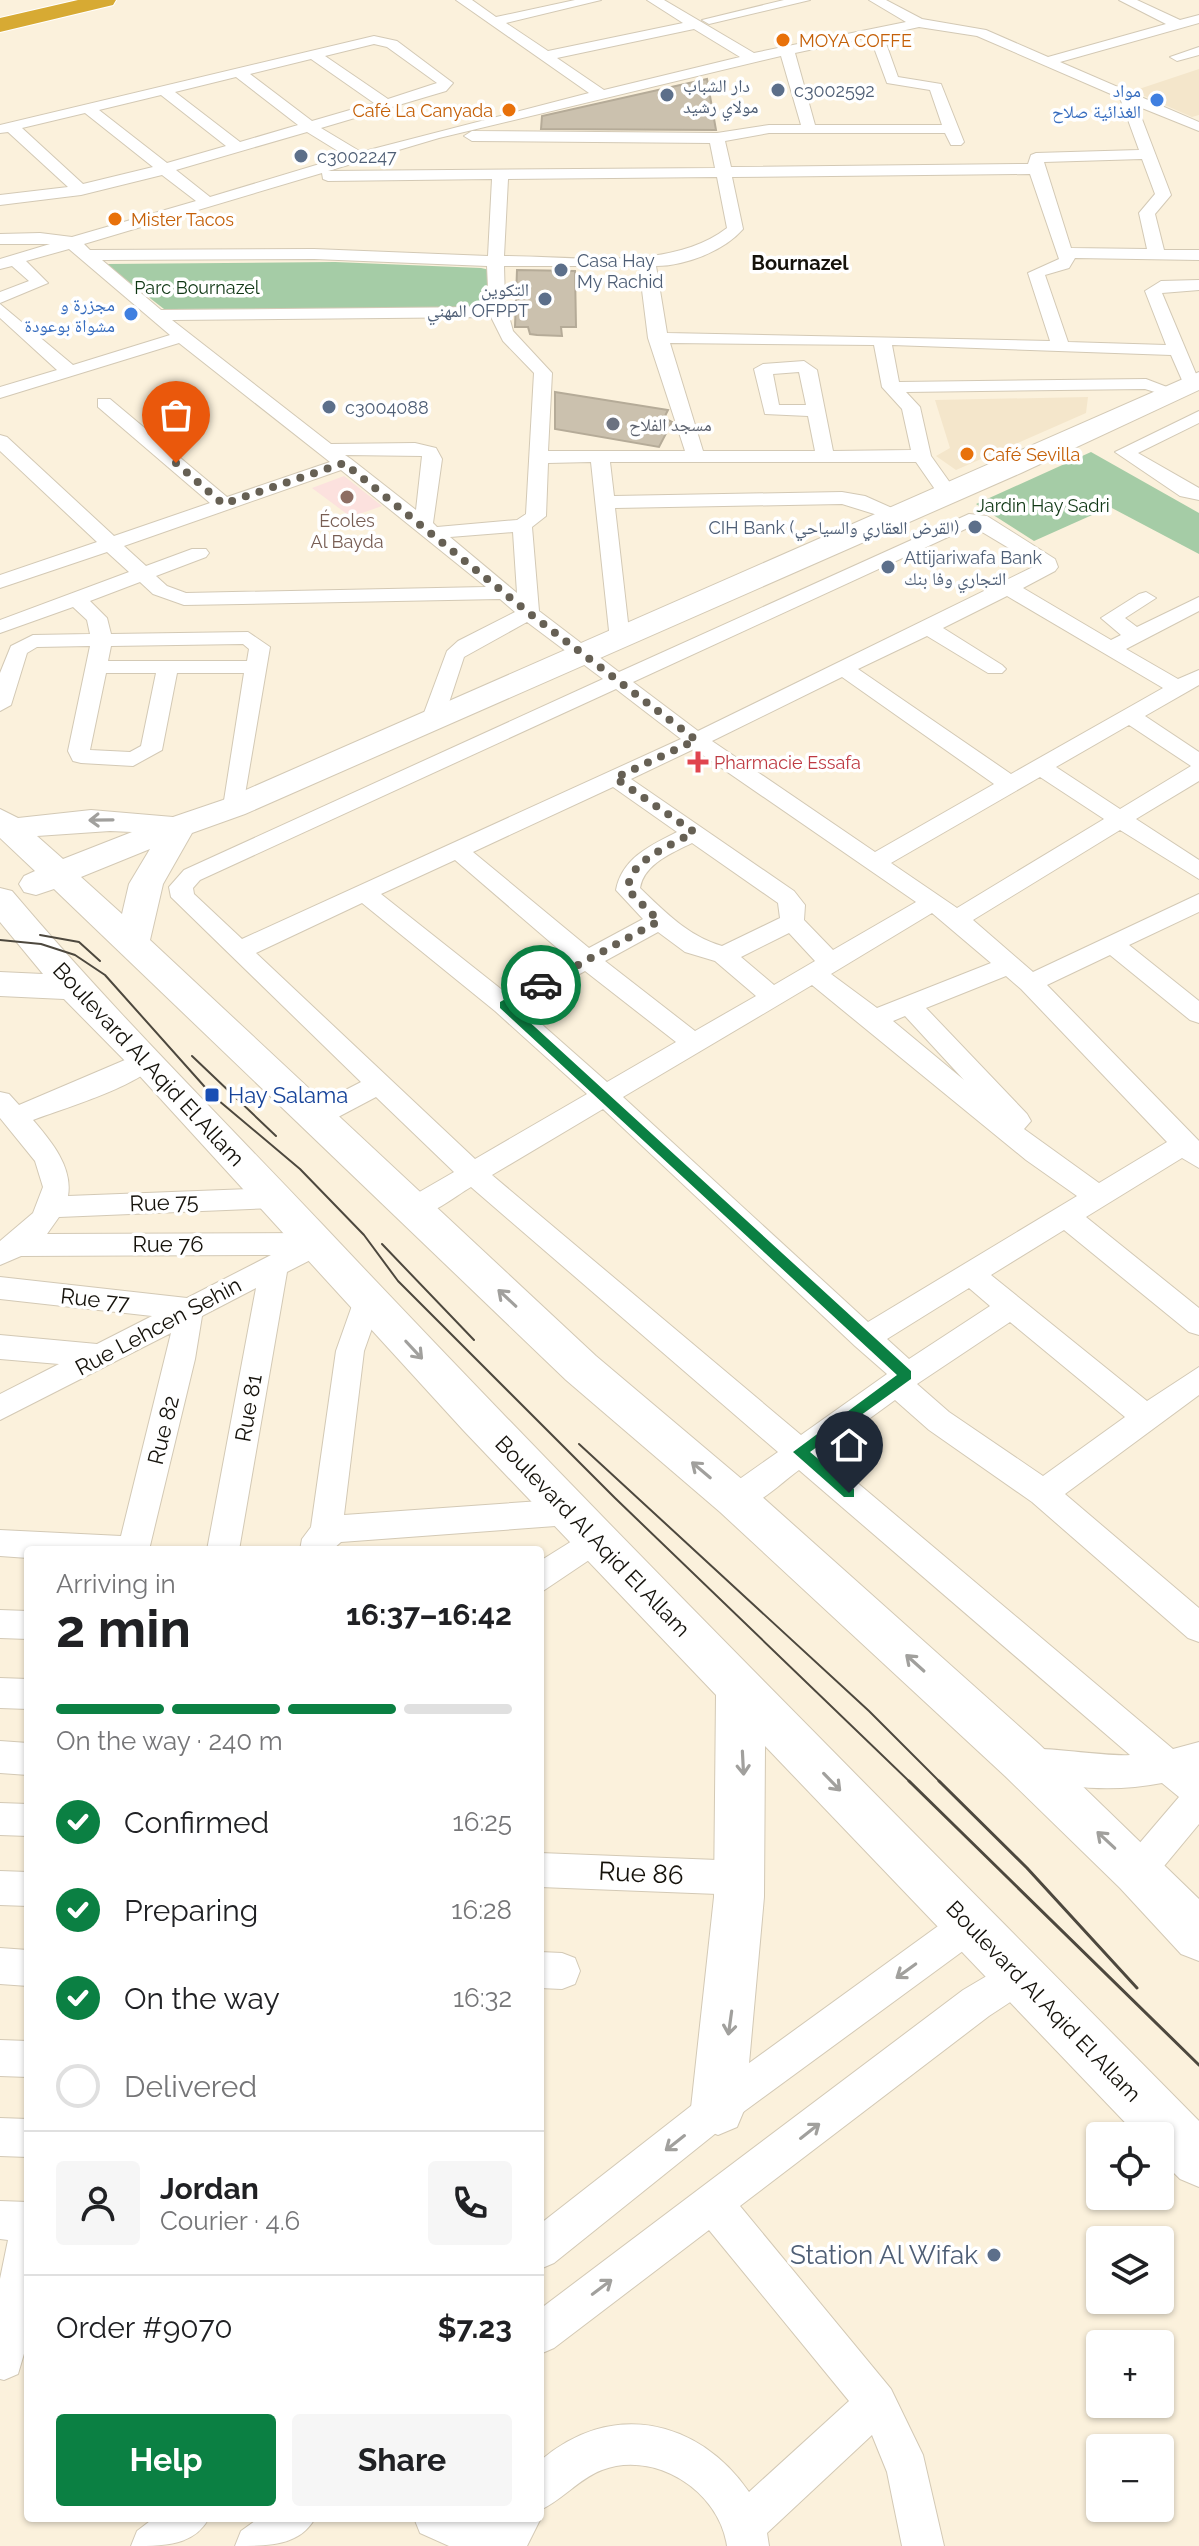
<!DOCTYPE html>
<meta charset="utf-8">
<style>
:root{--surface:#fff;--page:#f6f6f6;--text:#202124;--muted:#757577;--line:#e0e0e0;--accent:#0b8043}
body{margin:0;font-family:Raleway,"Noto Naskh Arabic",sans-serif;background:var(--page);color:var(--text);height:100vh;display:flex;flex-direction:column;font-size:30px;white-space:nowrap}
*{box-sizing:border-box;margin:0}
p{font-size:26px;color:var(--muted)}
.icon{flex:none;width:44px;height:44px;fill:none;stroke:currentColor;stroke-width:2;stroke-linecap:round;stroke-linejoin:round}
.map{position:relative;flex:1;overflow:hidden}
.details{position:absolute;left:24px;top:1546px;width:520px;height:976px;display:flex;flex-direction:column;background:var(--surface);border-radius:8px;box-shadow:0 2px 6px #0004}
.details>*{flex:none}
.controls{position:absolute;left:1086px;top:2122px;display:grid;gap:16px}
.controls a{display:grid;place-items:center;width:88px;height:88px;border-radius:8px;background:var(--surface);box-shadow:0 2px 6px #0004;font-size:40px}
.pin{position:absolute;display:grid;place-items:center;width:68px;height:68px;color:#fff;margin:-82px -34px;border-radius:50% 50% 50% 0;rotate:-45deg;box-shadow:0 0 8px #0007}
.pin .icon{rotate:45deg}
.courier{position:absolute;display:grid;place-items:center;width:80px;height:80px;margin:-40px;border:6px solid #0b8043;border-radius:50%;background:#fff;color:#222;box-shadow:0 2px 10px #0007}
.headline em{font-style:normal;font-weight:700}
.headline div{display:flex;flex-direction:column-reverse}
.headline{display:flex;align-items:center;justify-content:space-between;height:136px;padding:0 32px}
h1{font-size:52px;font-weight:700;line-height:60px}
.bar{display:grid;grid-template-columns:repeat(4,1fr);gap:12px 8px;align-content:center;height:96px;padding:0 32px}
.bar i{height:10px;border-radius:6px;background:var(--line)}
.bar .current{background:var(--accent)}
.bar p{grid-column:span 4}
.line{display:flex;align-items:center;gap:20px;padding:0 32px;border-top:2px solid var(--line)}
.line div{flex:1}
.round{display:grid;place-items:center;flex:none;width:84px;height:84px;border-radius:8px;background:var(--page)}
ol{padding:0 32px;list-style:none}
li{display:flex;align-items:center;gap:24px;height:88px}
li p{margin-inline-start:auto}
li .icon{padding:8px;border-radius:50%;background:var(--accent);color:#fff;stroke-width:4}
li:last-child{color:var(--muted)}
li i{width:44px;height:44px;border:4px solid var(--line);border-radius:50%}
.button{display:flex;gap:16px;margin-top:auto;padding:16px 32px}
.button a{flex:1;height:92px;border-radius:8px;background:var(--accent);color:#fff;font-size:32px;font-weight:700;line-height:92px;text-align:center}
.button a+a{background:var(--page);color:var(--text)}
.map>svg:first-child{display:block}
</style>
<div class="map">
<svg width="1199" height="2546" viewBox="0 0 1199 2546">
<rect width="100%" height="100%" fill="#fbf1dc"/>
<!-- built -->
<path fill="#f4e6cb" d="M1199,69V115L1192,117L1133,91Z
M1088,397L1086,413L956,470L936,456L950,448L935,400Z"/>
<!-- education -->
<path fill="#fce1de" d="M344,476L382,506L351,517L312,488Z"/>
<!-- green -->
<path fill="#a5cca6" d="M335,262L481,268L494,271L491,297L471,308L164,309L106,264Z
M1091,452L1199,513V554L1110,507L1034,541L976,504Z"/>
<!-- building -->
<path fill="#cbc1ae" stroke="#b5ab98" stroke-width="2" d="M707,79L716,130L541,129L542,116Z
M517,270L575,271L576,327H561L562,336L537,335L530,334L528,327H515Z
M555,392L668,410L664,418L672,422L659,447L555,429Z"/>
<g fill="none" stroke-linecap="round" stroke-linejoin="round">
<defs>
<path id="street" d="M456,0H472L496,17L575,0H601L506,23L548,51L683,23L647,0H664L754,53L906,22L869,0H886L922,19L986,30L1048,57L1166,24L1119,0H1137L1180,20L1199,15V23L1060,62L1199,122V131L1137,106L1171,195L1155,214L1164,250H1199V260L1075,258L1069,268L1045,275L1068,342L1166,345L1145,291L1161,281L1199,280V290L1162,293L1199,381L1197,387H1185L1171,355L892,345L899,382L1146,379L1180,392L1171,397L1145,389L906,392L920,407L931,456L958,494L948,500L941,498L916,462H610L614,496L842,492L865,496L910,516L900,522L842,504L615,508L630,640L620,646L610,640L591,462L548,463L546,516L532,527L539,611L619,672L969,514L987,516L1055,559L1058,567L1055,571L1023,588L1111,640L1121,635L1101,618L1139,594L1146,592L1156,598L1125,618L1137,627L1199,597V611L1126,649L1178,679L1199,670V685L1145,716L1199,752V781L1136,819L1199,860V879L1120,830L973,920L1033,972L1199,894V912L1129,945L1199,1001V1023L1190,1020L1110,955L1047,985L1199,1141V1168L1182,1158L1086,1217L1199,1308V1335L1189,1332L1064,1230L991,1275L1147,1401L1199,1367V1395L1065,1494L1199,1608V1642L1188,1638L1032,1502L929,1430L895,1400L822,1453L1173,1749L1199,1742V1824L1150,1883L1138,1888L1126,1883L1121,1871L1126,1859L1179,1797L1162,1783C1116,1792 1063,1790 1019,1773L1014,1762L1019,1751C1037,1744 1102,1757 1130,1755L799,1470C779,1484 749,1517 724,1508L720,1499L724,1490L778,1452L471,1187C452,1198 424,1223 402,1216L398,1209L402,1202L454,1172L376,1097L323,1125H305L301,1118L305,1111L361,1082L171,897L169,887L184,870L603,679L527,622L464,657L443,721L432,728L421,721L447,651L458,641L515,612L500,599L184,605L153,594L140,582L90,601L107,618L111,634L248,632L270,647L242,812L234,814L223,807L244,673H177L162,750L133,766L81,763L73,761L68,751L90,646L37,647L27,653L11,705L0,711V673L11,646L33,635L90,634L87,620L73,607L0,633V620L129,572L107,552L0,588V575L97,542L0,451V435L7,437L114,536L210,503L98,407V399H110L227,497L330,462L179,343L0,398V387L57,370L0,318V304L73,365L170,335L69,249L26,261L48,283L0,303V292L29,281L12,266L0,269V259L50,244H0V234L40,233L72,237L196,201L162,175L81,195L0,205V195L68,187L8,132L0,133V125L374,36L397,41L453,83L446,91L321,128L361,152L589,93ZM919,27L977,36L1120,98L1139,150L1036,153L1031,155L1028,164L731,167L725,141L769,133H945L951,145H961L964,142L941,84L898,77L883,35ZM694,29L740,57L604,90L557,58ZM870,37L887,83L930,90L942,125H815L795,53ZM374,44L387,47L437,83L388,99L325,56ZM781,56L801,125H769L717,133L472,131L464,136L472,141L710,143L715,168L328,171L439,138ZM311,59L374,103L312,121L250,74ZM236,77L298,125L240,142L175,92ZM161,95L226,146L167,163L99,110ZM85,113L153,167L83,184L22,128ZM307,132L346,156L210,197L176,170ZM1142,159L1155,194L1139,213L1147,249L1071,248L1044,162ZM322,173L323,179L328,181L492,179L488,256L314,249L90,250L84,244ZM1030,174L1059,259L1028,273L1050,341L667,333L656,266C685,266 724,251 743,229L732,177ZM717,177L727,228C670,272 573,256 504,256L508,179ZM314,259L487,266L489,307L161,310L102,260ZM504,266H639L648,338L685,451H548L552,373L513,331L505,302ZM491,317L503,341L534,373L526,514L517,520L437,527L433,523L442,459L436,448L415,443L331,444L172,320ZM670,343L874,345L882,387L902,409L911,450L833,451L817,370L804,361L763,364L754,369L765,414L808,416L815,451H703ZM799,372L806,405H779L773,374ZM345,455L422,456L416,510L351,459ZM341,470L486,587L186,593L167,586L156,576L206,557L209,553L206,549H192L146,566L124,546ZM972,526L1037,565L698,731L633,682ZM513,532L517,593L450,537ZM1007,596L1163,688L1011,774L858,669L927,636L988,673H1002L1006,669L1002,665L943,628ZM243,644L249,649L247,661H108L111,646ZM106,673H156L141,746L130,752L90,750ZM842,677L994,784L875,852L712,741ZM616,689L681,739L242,939L194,894L193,888L200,880ZM1129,725L1191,766L1120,809L1056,767ZM694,749L916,902L833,950L804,920L805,905L794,891L631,779ZM1040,777L1104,819L957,908L891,863ZM613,787L677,832C651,845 622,858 616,890L643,919L589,948L473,852ZM692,843L778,903L780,918L722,946C688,936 665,912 640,888C644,864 672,853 692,843ZM455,860L570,959L506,993L381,894ZM362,903L495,1011L587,1094L475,1159L256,953ZM932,913L991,963L877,1008L831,974ZM658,932L685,952L715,961L756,996L695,1031L605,961ZM789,933L815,961L774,985L741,957ZM585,971L676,1042L607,1082L521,1006ZM1006,976L1021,989L1167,1142L1099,1183L1024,1129L1031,1121L1027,1114L926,1008ZM812,985L1026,1160L1077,1196L868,1322L623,1097ZM905,1016L964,1080L893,1021ZM603,1109L855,1346L887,1374L801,1435L492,1175ZM969,1288L990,1306L909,1359L887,1339ZM1010,1322L1125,1417L1043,1476L949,1412L917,1384Z
M784,0H810L709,24L702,20Z
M1199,47V55L1177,61L1170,57Z
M1199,411V423L1138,453L1199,488V500L1180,496L1115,452Z
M146,1051L155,1054L159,1060C144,1085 62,1109 33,1120C51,1141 73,1167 68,1196L274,1188L284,1191L288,1198L284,1205L274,1208L59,1217L47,1234L316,1233L326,1236L330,1244L326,1252L287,1272L239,1550H207L256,1288L202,1316L195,1359L149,1550H28V1558L0,1556V1530L121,1536L171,1333L0,1420V1394L59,1364L0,1359V1335L97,1344L152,1316L0,1299V1277L187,1298L271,1255L21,1256L0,1265V1241L33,1213L43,1187L35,1161L0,1118V1092L9,1094L19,1105Z
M368,1289L378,1292L382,1300L364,1351L344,1515L569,1499L580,1503L584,1512L580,1521L569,1525L341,1542L332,1550H300L302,1539L311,1527L336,1351L354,1300L358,1292Z
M596,1526L607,1530L612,1539L607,1548L540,1593V1561Z
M0,1610L28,1611V1639L0,1638Z
M0,1678L28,1679V1709L0,1708Z
M0,1741L28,1743V1775L0,1773Z
M0,1803L28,1804V1836L0,1835Z
M540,1853L743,1861L755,1866L760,1878L755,1890L743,1895L540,1887Z
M0,1871L28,1872V1906L0,1905Z
M969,1908L982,1913L987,1925L982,1937L731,2121L554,2263L540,2269V2224L705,2095L956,1913Z
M0,1948L28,1950V1986L0,1984Z
M540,1952L562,1953L575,1958L580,1971L575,1984L562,1989L540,1988Z
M1017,1958L1030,1963L1035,1976L1030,1989L989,2016L740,2206L891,2389L923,2455L944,2546H902L887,2472L872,2435L767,2533L769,2546H727C719,2490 654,2450 602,2470C578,2479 563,2500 540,2510V2461C610,2400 698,2418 749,2492L849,2401L709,2230L554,2348L540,2354V2309L963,1990Z
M0,2040L28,2041V2077L0,2076Z
M0,2118L28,2119V2157L0,2156Z
M0,2201L28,2202V2340L18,2374L4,2380L0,2379V2279L8,2240L0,2239Z
M540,2515L541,2518L527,2546H449L420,2533L414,2518H484L493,2522L495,2518Z
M154,2518H209C194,2546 164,2546 131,2546L137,2531Z
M259,2518H315C300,2546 268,2546 235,2546L241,2531Z"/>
<path id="secondary" d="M1199,372V390L1021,473L245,814L192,833L163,884L150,940L596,1356L750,1486L1039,1744L1199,1899V1961L1181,1954L1120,1888L1005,1776L720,1512L566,1380L54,889L36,895L24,892L19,884L24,876L35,871L0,838V809L18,818L91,810L173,817L223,800ZM110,831L132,832L63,859L37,836ZM150,849L129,884L122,914L81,877Z
M0,888L12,891C110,1007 218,1114 322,1224C609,1529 905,1823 1199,2121V2187L1180,2179L1160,2159V2136H1138L765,1746L764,1897L745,2108L737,2127L718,2135L699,2127L691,2108L714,1897L716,1695L464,1431L137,1073L64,999L0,996V972L43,974L0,922Z"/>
<path id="highway" d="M78,0H116L113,5L0,32V18Z"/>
</defs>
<!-- street casing -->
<use href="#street" stroke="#d3c9b5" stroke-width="2"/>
<!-- secondary casing -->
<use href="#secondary" stroke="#d3c9b5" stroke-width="2"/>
<!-- highway casing -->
<use href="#highway" stroke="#fff" stroke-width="2"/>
<!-- street -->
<use href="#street" fill="#fff" fill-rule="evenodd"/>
<!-- secondary -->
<use href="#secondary" fill="#fff" fill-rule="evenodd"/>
<!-- highway -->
<use href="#highway" fill="#d7aa33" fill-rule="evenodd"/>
<!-- tram-far1 -->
<path stroke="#4d483e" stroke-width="2" d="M40,935L79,942L100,961
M0,940L41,944L75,955L105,975L212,1095L300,1169L364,1235L398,1281L615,1498L911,1783
M192,1056L276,1136
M382,1244L474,1340
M579,1444L869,1711L941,1783"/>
<!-- tram -->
<path stroke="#4d483e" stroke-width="3" d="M909,1781L1199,2065
M939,1781L1027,1868L1137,1988"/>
</g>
<!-- one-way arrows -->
<defs><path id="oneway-shaft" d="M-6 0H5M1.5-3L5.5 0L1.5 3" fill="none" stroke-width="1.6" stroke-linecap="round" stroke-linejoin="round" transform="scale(2)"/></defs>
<g stroke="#a1a09d">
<use href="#oneway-shaft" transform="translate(101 820) rotate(179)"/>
<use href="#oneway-shaft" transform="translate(507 1298) rotate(-137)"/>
<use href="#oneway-shaft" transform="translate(414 1350) rotate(47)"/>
<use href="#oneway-shaft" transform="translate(701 1470) rotate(-140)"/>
<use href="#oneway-shaft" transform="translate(915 1663) rotate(-138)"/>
<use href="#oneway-shaft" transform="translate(743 1763) rotate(87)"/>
<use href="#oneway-shaft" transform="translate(832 1782) rotate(46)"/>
<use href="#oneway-shaft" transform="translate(1106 1840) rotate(-137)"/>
<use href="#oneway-shaft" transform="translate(906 1971) rotate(144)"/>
<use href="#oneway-shaft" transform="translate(730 2023) rotate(98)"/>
<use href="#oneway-shaft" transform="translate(810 2131) rotate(-38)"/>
<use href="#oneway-shaft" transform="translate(675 2143) rotate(142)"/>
<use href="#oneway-shaft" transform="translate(602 2287) rotate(-37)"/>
</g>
<!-- route -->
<path fill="#0b8043" d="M537,982L547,985L512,1006L911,1371V1379L810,1452L854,1489V1497H844L793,1452L897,1375L500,1008V1002Z"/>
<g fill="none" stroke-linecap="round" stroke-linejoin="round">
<!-- done -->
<path stroke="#666054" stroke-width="8" stroke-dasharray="0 14.4" d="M176,463L223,504L344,463L529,613L696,740L615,778L694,832C671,846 628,860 628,890L659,921L541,985"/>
</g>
<!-- markers -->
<g fill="#e8710a" stroke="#fff" stroke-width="3">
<circle cx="783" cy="40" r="8"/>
<circle cx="509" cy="110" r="8"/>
<circle cx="115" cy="219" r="8"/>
<circle cx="967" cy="454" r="8"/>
</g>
<g fill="#5c6f8a" stroke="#fff" stroke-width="3">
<circle cx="778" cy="90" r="8"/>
<circle cx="667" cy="95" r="8"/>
<circle cx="301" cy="156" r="8"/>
<circle cx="561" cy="270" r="8"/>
<circle cx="545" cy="299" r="8"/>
<circle cx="329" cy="407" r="8"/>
<circle cx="975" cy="527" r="8"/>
<circle cx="888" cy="567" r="8"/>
<circle cx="994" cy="2255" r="8"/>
</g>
<g fill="#3f7fe0" stroke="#fff" stroke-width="3">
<circle cx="1157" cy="100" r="8"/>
<circle cx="131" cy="314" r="8"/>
</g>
<circle fill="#6b7280" stroke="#fff" stroke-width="3" cx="613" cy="424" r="8"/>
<circle fill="#8d6e63" stroke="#fff" stroke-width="3" cx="347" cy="497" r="8"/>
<path fill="#e0444e" stroke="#fff" stroke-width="3" d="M694 750h8v8h8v8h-8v8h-8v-8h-8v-8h8z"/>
<rect fill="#1a4fb4" stroke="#fff" stroke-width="3" x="204" y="1087" width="16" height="16" rx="4"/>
<g text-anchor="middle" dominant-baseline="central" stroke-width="7" stroke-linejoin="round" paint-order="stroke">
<!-- far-food labels -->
<g font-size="18" fill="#c56008" stroke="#fff" text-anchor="start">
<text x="799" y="40">MOYA COFFE</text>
<text x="493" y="110" text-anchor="end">Café La Canyada</text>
<text x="131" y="219">Mister Tacos</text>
<text x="983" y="454">Café Sevilla</text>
</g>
<!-- far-service labels -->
<g font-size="18" fill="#4e5e75" stroke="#fff" text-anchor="start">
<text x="683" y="85">دار الشباب<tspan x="683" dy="21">مولاي رشيد</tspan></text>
<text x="794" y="90">c3002592</text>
<text x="317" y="156">c3002247</text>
<text x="577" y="260">Casa Hay<tspan x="577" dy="21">My Rachid</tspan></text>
<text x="529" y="289" text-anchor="end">التكوين<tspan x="529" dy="21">المهني OFPPT</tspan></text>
<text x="345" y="407">c3004088</text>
<text x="959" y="527" text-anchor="end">CIH Bank (القرض العقاري والسياحي)</text>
<text x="904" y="557">Attijariwafa Bank<tspan x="904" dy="21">التجاري وفا بنك</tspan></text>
</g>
<!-- far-shop labels -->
<g font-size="18" fill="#366cbe" stroke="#fff" text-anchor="end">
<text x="1141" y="90">مواد<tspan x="1141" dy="21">الغذائية صلاح</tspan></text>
<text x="115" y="304">مجزرة و<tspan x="115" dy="21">مشواة بوعودة</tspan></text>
</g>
<!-- far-park labels -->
<g font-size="18" fill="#0f3714" stroke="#fff">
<text x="197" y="287">Parc Bournazel</text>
<text x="1043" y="505">Jardin Hay Sadri</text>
</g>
<!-- far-worship labels -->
<g font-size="18" fill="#5b616d" stroke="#fff" text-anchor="start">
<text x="629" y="424">مسجد الفلاح</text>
</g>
<!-- far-education labels -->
<g font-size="18" fill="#785e54" stroke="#fff">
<text x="347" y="520">Écoles<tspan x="347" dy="21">Al Bayda</tspan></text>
</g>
<!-- far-health labels -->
<g font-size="18" fill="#be3a42" stroke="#fff" text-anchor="start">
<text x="714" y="762">Pharmacie Essafa</text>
</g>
<!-- far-neighbourhood labels -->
<g font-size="20" font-weight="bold" fill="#15120b" stroke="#fff">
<text x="800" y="263">Bournazel</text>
</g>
<!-- street labels -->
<g font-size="22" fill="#15120b" stroke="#fff">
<text transform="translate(149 1064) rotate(47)">Boulevard Al Aqid El Allam</text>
<text transform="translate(164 1202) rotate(-2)">Rue 75</text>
<text x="168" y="1244">Rue 76</text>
<text transform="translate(95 1299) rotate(6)">Rue 77</text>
<text transform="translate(158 1326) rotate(-28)">Rue Lehcen Sehin</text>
<text transform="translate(248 1408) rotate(-80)">Rue 81</text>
<text transform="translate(163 1430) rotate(-76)">Rue 82</text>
<text transform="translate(593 1536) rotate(46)">Boulevard Al Aqid El Allam</text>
<text transform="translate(1044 2001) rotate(46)">Boulevard Al Aqid El Allam</text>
</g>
<!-- transit labels -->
<g font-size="22" fill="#164399" stroke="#fff" text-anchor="start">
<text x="228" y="1095">Hay Salama</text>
</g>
<!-- near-street labels -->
<g font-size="26" fill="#15120b" stroke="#fff">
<text transform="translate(641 1873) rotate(3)">Rue 86</text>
</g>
<!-- near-service labels -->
<g font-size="26" fill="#4e5e75" stroke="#fff" text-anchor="end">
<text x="978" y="2255">Station Al Wifak</text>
</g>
</g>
</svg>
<div class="controls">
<a><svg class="icon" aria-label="locate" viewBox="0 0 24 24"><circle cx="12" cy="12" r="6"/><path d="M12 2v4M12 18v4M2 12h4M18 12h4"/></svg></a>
<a><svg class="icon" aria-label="layers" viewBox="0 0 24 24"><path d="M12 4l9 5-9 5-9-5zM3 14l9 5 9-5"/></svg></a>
<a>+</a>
<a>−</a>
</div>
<div class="pin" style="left:176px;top:463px;background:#ea580c"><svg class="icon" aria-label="bag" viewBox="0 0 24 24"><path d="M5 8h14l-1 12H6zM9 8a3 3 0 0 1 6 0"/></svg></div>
<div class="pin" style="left:849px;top:1493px;background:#1f2937"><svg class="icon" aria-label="home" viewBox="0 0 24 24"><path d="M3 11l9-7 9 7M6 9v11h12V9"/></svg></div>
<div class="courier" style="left:541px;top:985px"><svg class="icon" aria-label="car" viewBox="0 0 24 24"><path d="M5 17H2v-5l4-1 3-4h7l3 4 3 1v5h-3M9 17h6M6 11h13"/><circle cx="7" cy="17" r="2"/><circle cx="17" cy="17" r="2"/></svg></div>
<section class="details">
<div class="headline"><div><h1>2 min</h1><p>Arriving in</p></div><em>16:37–16:42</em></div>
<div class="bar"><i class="current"></i><i class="current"></i><i class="current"></i><i></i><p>On the way · 240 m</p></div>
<ol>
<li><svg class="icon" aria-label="check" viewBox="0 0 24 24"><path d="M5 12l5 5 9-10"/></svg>Confirmed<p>16:25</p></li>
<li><svg class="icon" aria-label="check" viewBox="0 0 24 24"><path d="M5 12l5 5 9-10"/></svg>Preparing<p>16:28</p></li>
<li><svg class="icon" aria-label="check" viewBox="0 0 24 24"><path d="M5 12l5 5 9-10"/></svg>On the way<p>16:32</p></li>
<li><i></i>Delivered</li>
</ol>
<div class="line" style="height:144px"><a class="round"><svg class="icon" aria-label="person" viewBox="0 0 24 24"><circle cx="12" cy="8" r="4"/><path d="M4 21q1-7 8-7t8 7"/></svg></a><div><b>Jordan</b><p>Courier · 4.6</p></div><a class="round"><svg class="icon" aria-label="phone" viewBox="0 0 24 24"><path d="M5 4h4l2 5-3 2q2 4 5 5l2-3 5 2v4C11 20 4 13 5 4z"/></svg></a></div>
<div class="line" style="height:104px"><div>Order #9070</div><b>$7.23</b></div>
<div class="button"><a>Help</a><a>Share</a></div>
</section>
</div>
